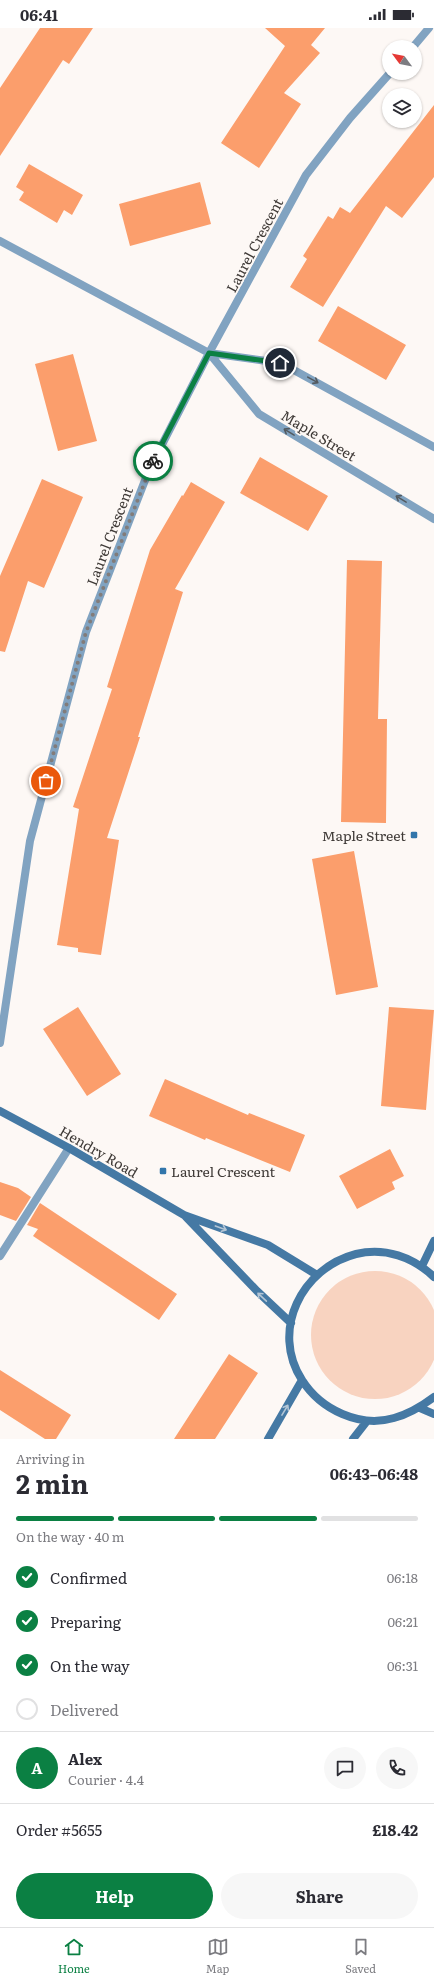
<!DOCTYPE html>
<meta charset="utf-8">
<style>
:root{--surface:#fff;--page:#f7f7f7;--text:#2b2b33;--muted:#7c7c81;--line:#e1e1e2;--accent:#0b8043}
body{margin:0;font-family:Literata,serif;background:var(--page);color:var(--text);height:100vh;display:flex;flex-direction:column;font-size:15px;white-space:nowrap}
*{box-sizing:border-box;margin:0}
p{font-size:13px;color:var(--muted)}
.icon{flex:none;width:22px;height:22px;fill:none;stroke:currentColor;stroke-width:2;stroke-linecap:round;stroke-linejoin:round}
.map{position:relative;height:1411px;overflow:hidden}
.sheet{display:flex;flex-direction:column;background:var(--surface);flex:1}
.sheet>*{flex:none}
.needle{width:26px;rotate:302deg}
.tools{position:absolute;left:382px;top:12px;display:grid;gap:8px}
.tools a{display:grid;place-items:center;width:40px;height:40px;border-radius:50%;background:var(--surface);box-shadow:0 1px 3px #0004;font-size:20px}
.pin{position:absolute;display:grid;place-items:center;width:34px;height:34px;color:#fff;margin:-17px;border:2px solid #fff;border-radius:50%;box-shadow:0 1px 4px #0007}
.courier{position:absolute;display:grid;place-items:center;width:40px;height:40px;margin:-20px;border:3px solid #0b8043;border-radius:50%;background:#fff;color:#222;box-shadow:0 1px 5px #0007}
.headline em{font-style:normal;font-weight:700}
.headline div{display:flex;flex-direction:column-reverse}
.headline{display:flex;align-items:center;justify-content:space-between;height:68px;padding:0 16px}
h1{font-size:26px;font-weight:700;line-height:30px}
.bar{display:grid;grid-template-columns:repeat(4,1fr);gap:6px 4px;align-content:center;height:48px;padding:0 16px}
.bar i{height:5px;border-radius:3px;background:var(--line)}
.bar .active{background:var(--accent)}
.bar p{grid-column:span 4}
.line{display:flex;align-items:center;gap:10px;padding:0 16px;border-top:1px solid var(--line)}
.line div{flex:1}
.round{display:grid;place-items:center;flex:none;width:42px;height:42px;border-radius:21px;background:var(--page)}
ol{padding:0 16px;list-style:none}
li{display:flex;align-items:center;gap:12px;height:44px}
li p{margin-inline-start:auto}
li .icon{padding:4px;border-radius:50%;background:var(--accent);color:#fff;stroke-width:4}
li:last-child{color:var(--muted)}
li i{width:22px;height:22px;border:2px solid var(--line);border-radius:50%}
.primary-button{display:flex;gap:8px;margin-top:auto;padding:8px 16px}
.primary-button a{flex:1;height:46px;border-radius:24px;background:var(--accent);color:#fff;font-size:16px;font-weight:700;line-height:46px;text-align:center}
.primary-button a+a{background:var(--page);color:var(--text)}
.status{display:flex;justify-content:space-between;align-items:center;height:28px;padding:0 20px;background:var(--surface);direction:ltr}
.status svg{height:11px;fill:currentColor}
.tabs{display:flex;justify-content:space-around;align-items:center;height:56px;border-top:1px solid var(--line);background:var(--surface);font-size:11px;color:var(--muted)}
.tabs a{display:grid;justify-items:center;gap:2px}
.tabs .active{color:var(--accent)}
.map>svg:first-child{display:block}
</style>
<div class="status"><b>06:41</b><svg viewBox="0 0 49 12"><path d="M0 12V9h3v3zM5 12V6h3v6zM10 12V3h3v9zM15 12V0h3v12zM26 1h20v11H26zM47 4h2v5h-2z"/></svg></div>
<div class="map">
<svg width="434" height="1411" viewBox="0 0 434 1411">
<rect width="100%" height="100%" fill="#fdf8f5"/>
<!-- green -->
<path fill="#f8d3c0" d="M311 1307a64 64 0 1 1 128 0a64 64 0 1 1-128 0Z"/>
<!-- building -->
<path fill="#fb9e6c" d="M40,0H93L69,36L63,32L0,128V60Z
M265,0H325L311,17L320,25L284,65L301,76L259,140L221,115L285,18Z
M434,77V149L402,190L386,178L323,279L290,259L307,231L303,228L328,188L333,191L340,179L350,185Z
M29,136L83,167L72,187L64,182L57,195L19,172L24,164L16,159Z
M200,154L211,196L130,218L119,176Z
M338,278L406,317L386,352L318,313Z
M73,326L97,413L58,423L35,336Z
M260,429L328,468L308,503L240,465Z
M42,451L83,469L44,560L28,553L5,624L0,623V548Z
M191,454L225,474L175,561L183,564L138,709H140L107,810L119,812L101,927L78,924V920L57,917L79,781L73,779L112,661L107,659L150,522L182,467L183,468Z
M347,532L382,533L378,691H387L386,795L341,794Z
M354,823L378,959L336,967L312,831Z
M78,979L121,1046L87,1068L43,1001Z
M389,979L434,982L426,1082L381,1078Z
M165,1051L248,1087L249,1085L305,1107L290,1144L206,1110L205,1112L149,1088Z
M390,1121L404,1148L392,1154L395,1161L357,1181L339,1148Z
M0,1154L18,1160L31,1169L16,1193L0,1187Z
M40,1175L177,1266L159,1292L33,1208L38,1201L27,1197Z
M229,1326L258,1345L215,1411H174Z
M0,1342L71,1387L56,1411H45L0,1382Z"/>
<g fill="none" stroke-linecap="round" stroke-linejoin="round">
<!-- lane -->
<path stroke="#81a3c1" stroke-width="8" d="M0,1228L69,1120"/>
<!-- street -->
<path stroke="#81a3c1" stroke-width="8" d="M413,19L429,0
M0,213L209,325L281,335L434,419
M209,325L259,386L434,491
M0,1015L30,813L86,604L149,442L209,325L306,147L350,90L390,45"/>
<!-- secondary -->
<path stroke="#4579a4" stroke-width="8" d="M0,1083L69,1120L184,1187L268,1217L317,1247
M186,1189L257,1263L291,1295
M422,1238L434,1213
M434,1249C413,1229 385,1219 356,1226C302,1240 270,1302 302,1352C321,1382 360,1400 394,1390C409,1386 422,1378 434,1369
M420,1380L434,1386
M268,1411L302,1352
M353,1411L367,1393"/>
</g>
<!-- one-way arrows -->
<defs><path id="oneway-shaft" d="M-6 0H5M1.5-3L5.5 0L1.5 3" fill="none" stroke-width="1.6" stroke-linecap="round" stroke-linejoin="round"/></defs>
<g stroke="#535a60">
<use href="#oneway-shaft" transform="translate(313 352) rotate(29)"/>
<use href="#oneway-shaft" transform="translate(289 404) rotate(-149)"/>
<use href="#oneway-shaft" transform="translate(401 471) rotate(-149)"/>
</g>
<g stroke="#b3c5d5">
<use href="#oneway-shaft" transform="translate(221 1200) rotate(20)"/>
<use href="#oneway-shaft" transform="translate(262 1269) rotate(-137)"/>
<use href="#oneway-shaft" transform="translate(285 1382) rotate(-59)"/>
</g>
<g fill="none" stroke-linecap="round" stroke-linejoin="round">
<!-- done -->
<path stroke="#827c7a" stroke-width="4" stroke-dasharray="0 7.2" d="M46,753L86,604L153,433"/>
<!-- route -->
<path stroke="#0b8043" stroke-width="5" d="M153,433L209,325L280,335"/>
</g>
<!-- markers -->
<g fill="#3276ab" stroke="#fdf8f5" stroke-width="1.5">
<rect x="410" y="803" width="8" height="8" rx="2"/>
<rect x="159" y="1139" width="8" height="8" rx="2"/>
</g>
<g text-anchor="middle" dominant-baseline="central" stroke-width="3.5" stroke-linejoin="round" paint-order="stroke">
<!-- street labels -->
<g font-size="14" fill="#3f3a37" stroke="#fdf8f5">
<text transform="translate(254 217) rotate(-62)">Laurel Crescent</text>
<text transform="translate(319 407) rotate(31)">Maple Street</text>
<text transform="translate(109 508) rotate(-69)">Laurel Crescent</text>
<text transform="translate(99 1123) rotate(30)">Hendry Road</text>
</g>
<!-- poi labels -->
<g font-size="14" fill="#3f3a37" stroke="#fdf8f5" text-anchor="end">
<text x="406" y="807">Maple Street</text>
<text x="171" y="1143" text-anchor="start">Laurel Crescent</text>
</g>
</g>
</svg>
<div class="tools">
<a><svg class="needle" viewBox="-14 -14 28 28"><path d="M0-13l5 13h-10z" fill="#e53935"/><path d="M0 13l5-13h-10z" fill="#7c7c81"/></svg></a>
<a><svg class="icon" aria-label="layers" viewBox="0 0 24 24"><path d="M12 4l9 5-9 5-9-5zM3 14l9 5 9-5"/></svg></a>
</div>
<div class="pin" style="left:46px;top:753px;background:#ea580c"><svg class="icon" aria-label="bag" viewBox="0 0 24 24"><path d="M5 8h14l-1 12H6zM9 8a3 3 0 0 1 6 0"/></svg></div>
<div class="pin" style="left:280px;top:335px;background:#1f2937"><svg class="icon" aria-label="home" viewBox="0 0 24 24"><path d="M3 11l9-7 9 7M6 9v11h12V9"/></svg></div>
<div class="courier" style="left:153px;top:433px"><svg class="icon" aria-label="bike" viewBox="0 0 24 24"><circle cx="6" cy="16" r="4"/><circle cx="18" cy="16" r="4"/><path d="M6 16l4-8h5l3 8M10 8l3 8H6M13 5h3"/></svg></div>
</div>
<section class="sheet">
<div class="headline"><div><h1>2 min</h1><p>Arriving in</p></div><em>06:43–06:48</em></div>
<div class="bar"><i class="active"></i><i class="active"></i><i class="active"></i><i></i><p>On the way · 40 m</p></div>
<ol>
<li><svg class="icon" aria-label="check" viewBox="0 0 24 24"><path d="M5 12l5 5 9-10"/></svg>Confirmed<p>06:18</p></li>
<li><svg class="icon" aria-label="check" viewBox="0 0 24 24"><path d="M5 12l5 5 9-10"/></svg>Preparing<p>06:21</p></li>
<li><svg class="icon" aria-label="check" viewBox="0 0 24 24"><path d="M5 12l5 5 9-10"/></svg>On the way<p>06:31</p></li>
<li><i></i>Delivered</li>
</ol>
<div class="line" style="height:72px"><b class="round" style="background:var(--accent);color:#fff">A</b><div><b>Alex</b><p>Courier · 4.4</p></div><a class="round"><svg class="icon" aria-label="chat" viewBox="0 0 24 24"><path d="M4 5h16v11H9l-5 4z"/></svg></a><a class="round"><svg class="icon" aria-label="phone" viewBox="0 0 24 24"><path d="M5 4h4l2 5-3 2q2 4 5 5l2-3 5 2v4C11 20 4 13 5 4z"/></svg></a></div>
<div class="line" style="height:52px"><div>Order #5655</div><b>£18.42</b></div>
<div class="primary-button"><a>Help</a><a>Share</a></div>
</section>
<nav class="tabs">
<a class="active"><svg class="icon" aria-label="home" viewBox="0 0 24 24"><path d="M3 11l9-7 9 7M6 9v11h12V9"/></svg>Home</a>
<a><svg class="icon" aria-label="map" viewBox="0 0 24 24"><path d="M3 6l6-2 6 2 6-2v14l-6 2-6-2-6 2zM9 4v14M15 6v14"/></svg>Map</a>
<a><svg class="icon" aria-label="saved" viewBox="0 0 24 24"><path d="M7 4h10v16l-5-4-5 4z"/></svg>Saved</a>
</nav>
